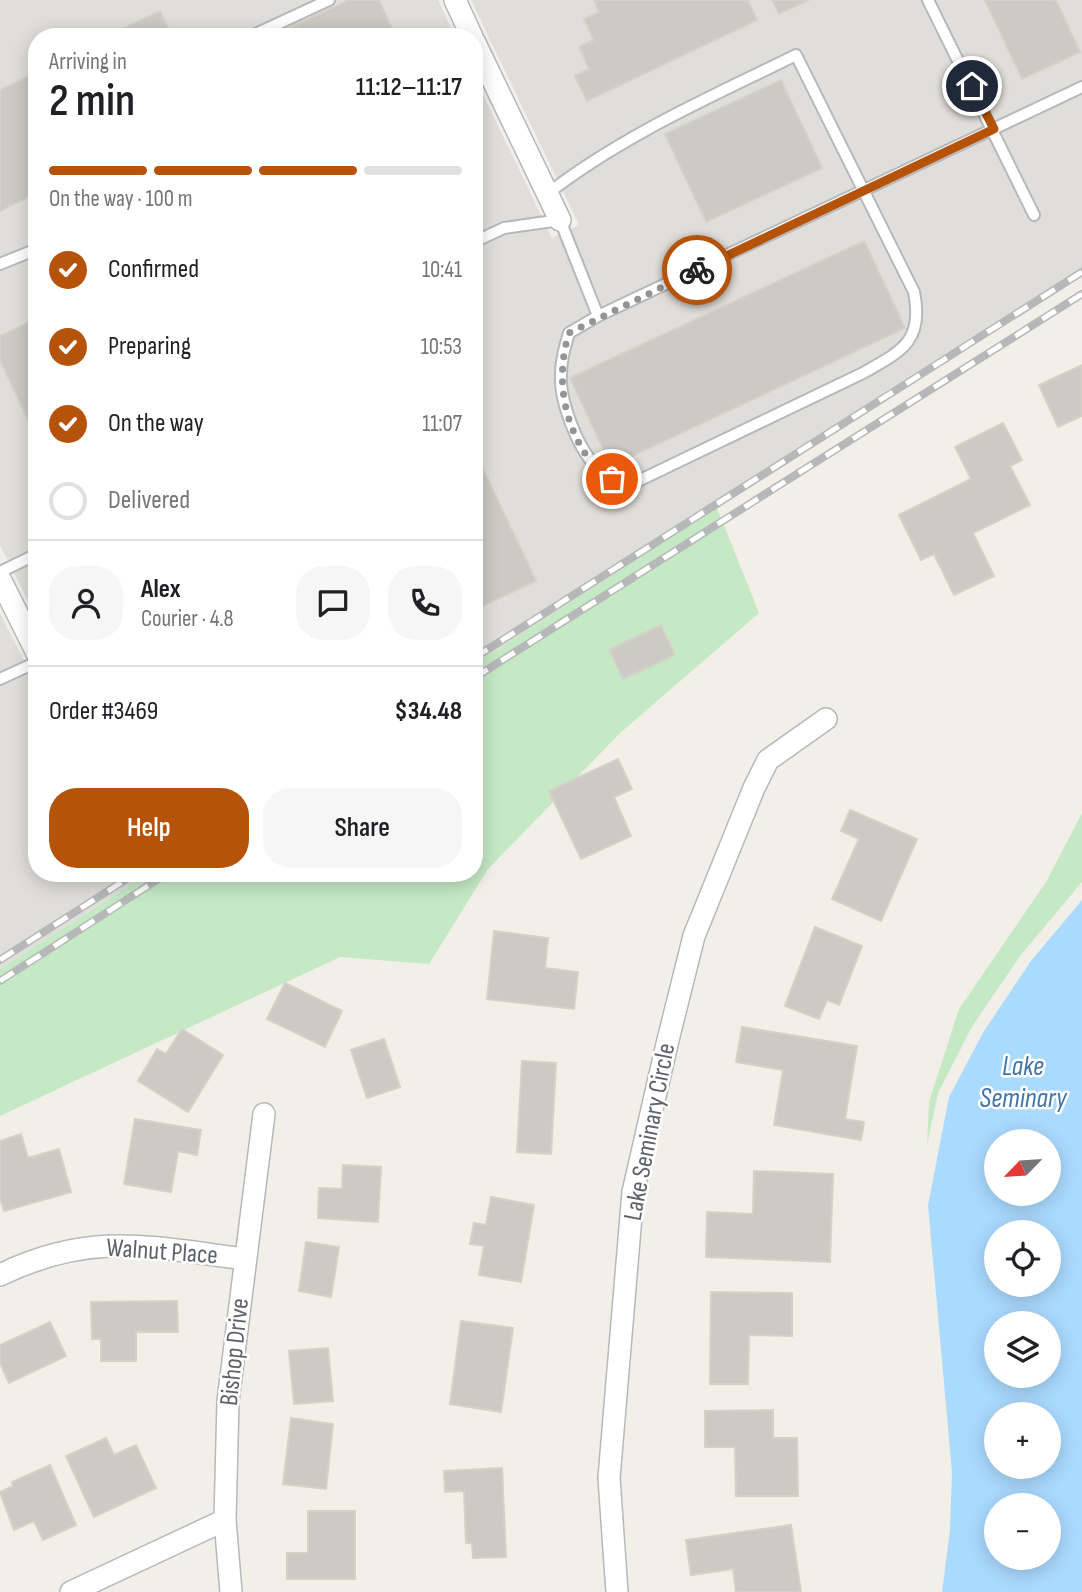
<!DOCTYPE html>
<meta charset="utf-8">
<style>
:root{--surface:#fff;--page:#f6f6f6;--text:#202124;--muted:#757577;--line:#e0e0e0;--accent:#b45309}
body{margin:0;font-family:"Sofia Sans Condensed",sans-serif;background:var(--page);color:var(--text);height:100vh;display:flex;flex-direction:column;font-size:26px;white-space:nowrap}
*{box-sizing:border-box;margin:0}
p{font-size:23px;color:var(--muted)}
.icon{flex:none;width:38px;height:38px;fill:none;stroke:currentColor;stroke-width:2;stroke-linecap:round;stroke-linejoin:round}
.map{position:relative;flex:1;overflow:hidden}
.sheet{position:absolute;left:28px;top:28px;width:455px;height:854px;display:flex;flex-direction:column;background:var(--surface);border-radius:28px;box-shadow:0 4px 18px #0003}
.sheet>*{flex:none}
.needle{width:46px;rotate:245deg}
.controls{position:absolute;left:984px;top:1129px;display:grid;gap:14px}
.controls a{display:grid;place-items:center;width:77px;height:77px;border-radius:50%;background:var(--surface);box-shadow:0 4px 18px #0003;font-size:35px}
.pin{position:absolute;display:grid;place-items:center;width:60px;height:60px;color:#fff;margin:-30px;border:4px solid #fff;border-radius:50%;box-shadow:0 2px 7px #0007}
.courier{position:absolute;display:grid;place-items:center;width:70px;height:70px;margin:-35px;border:5px solid #b45309;border-radius:50%;background:#fff;color:#222;box-shadow:0 2px 9px #0007}
.head em{font-style:normal;font-weight:600}
.head div{display:flex;flex-direction:column-reverse}
.head{display:flex;align-items:center;justify-content:space-between;height:119px;padding:0 21px}
h1{font-size:46px;font-weight:600;line-height:52px}
.bar{display:grid;grid-template-columns:repeat(4,1fr);gap:10px 7px;align-content:center;height:84px;padding:0 21px}
.bar i{height:9px;border-radius:5px;background:var(--line)}
.bar .selected{background:var(--accent)}
.bar p{grid-column:span 4}
.line{display:flex;align-items:center;gap:18px;padding:0 21px;border-top:2px solid var(--line)}
.line div{flex:1}
.round{display:grid;place-items:center;flex:none;width:74px;height:74px;border-radius:28px;background:var(--page)}
ol{padding:0 21px;list-style:none}
li{display:flex;align-items:center;gap:21px;height:77px}
li p{margin-inline-start:auto}
li .icon{padding:7px;border-radius:50%;background:var(--accent);color:#fff;stroke-width:4}
li:last-child{color:var(--muted)}
li i{width:38px;height:38px;border:4px solid var(--line);border-radius:50%}
.button{display:flex;gap:14px;margin-top:auto;padding:14px 21px}
.button a{flex:1;height:80px;border-radius:28px;background:var(--accent);color:#fff;font-size:28px;font-weight:600;line-height:80px;text-align:center}
.button a+a{background:var(--page);color:var(--text)}
.map>svg:first-child{display:block}
</style>
<div class="map">
<svg width="1082" height="1592" viewBox="0 0 1082 1592">
<rect width="100%" height="100%" fill="#f1efe8"/>
<!-- industrial -->
<path fill="#e0deda" d="M0,0H438L455,37H37V619L0,545Z
M471,0H1082V273L474,664V76L552,238L579,225Z
M0,613L37,687V873H149L0,969Z"/>
<!-- green -->
<path fill="#c5e8c5" d="M717,508L759,613L620,733L488,869L429,964L340,957L0,1116V969L149,873H474V664Z
M1082,813V882L1020,956L973,1025L938,1093L927,1145L929,1102L959,1009L1046,882Z"/>
<!-- water -->
<path fill="#aadaff" fill-rule="evenodd" d="M1082,900V1592H942L950,1530L952,1472L928,1205L949,1097L984,1031L1031,961ZM996,1141H1048V1194H996ZM996,1232H1048V1284H996ZM996,1323H1048V1376H996ZM996,1414H1048V1466H996ZM996,1505H1048V1558H996Z"/>
<!-- building -->
<path fill="#cccac5" stroke="#d6d1c6" stroke-width="2" d="M349,0H379L392,29L375,37H270Z
M594,0H748L757,20L587,101L575,76L589,69L579,47L594,40L584,19L599,12Z
M772,0H809L779,14Z
M985,0H1056L1080,52L1022,79Z
M160,11L172,37H105Z
M37,72V193L0,211V90Z
M781,80L822,168L706,222L665,134Z
M864,241L905,328L611,466L570,378Z
M37,318V439L0,360V336Z
M1082,365V416L1058,427L1039,385Z
M1003,423L1022,460L1010,466L1030,505L973,533L994,576L954,595L934,554L921,560L899,515L971,479L955,447Z
M474,450L536,581L474,610Z
M661,625L675,655L623,679L609,650Z
M618,759L632,789L614,797L631,836L581,859L549,791Z
M850,810L917,839L881,921L832,899L859,839L841,831Z
M815,927L862,946L839,1005L827,1000L819,1019L785,1006Z
M494,931L548,938L545,968L578,972L574,1009L487,999Z
M285,983L342,1011L325,1047L267,1019Z
M742,1027L857,1046L845,1119L864,1122L861,1140L774,1125L783,1070L736,1062Z
M182,1029L223,1055L188,1112L138,1081L157,1049L166,1054Z
M384,1039L400,1087L367,1098L351,1050Z
M522,1061L556,1063L551,1154L517,1152Z
M135,1119L201,1130L197,1155L178,1151L171,1192L124,1184Z
M21,1134L28,1158L59,1149L71,1192L4,1211L0,1198V1141Z
M343,1165L381,1167L378,1222L318,1218L319,1188L342,1189Z
M754,1171L833,1174L830,1262L706,1257L707,1212L753,1214Z
M491,1197L534,1205L521,1282L479,1275L484,1246L470,1244L474,1223L486,1225Z
M306,1242L339,1247L331,1297L299,1291Z
M711,1292L792,1293V1336L749,1335L748,1384H710Z
M177,1301L178,1332H136V1361H101V1339H92L91,1302Z
M461,1321L513,1328L501,1412L450,1404Z
M50,1322L66,1356L9,1383L0,1363V1345Z
M328,1348L333,1401L294,1404L289,1351Z
M773,1410V1438H797L798,1496H736L735,1447H705V1411Z
M291,1418L333,1424L326,1489L283,1484Z
M106,1438L114,1455L136,1445L156,1488L94,1517L66,1456Z
M50,1465L76,1525L43,1540L34,1521L14,1530L0,1492L13,1486L12,1482Z
M502,1468L506,1557L473,1558L472,1543H466L464,1491L445,1492L444,1471Z
M308,1511H355V1579H287V1553H308Z
M791,1525L801,1592H736L733,1569L691,1575L686,1540Z"/>
<g fill="none" stroke-linecap="round" stroke-linejoin="round">
<defs>
<path id="lane" d="M928,0L1034,215
M249,37L329,0
M547,194C623,135 711,97 796,55L914,292C924,341 902,351 863,373L636,482C629,481 620,481 614,479C585,470 562,410 561,382C560,364 564,350 569,333L598,316
M474,242L504,228L560,220L598,316L1082,87
M0,264L37,249
M0,572L37,554
M0,679L37,662"/>
<path id="street" d="M455,0L472,37
M474,41L560,220
M0,579L37,653
M0,1275C91,1231 149,1247 245,1259
M71,1592L225,1520
M231,1592L225,1520L228,1401L264,1114
M617,1592L609,1478L633,1192L667,1044L694,936L754,788L768,760L826,719"/>
</defs>
<!-- lane casing -->
<use href="#lane" stroke="#b5b8bc" stroke-width="14"/>
<!-- street casing -->
<use href="#street" stroke="#b5b8bc" stroke-width="24"/>
<!-- lane -->
<use href="#lane" stroke="#fff" stroke-width="10"/>
<!-- street -->
<use href="#street" stroke="#fff" stroke-width="21"/>
<defs>
<path id="rail" d="M474,658L1082,272
M474,678L1082,294
M0,960L136,873
M0,981L168,873"/>
</defs>
<!-- rail casing -->
<use href="#rail" stroke="#b6b7b8" stroke-width="8"/>
<!-- rail -->
<use href="#rail" stroke="#fff" stroke-width="5" stroke-dasharray="16" stroke-linecap="butt"/>
</g>
<g fill="none" stroke-linecap="round" stroke-linejoin="round">
<!-- done -->
<path stroke="#929495" stroke-width="7" stroke-dasharray="0 12.6" d="M612,479C605,473 593,466 588,458C562,420 556,375 569,333L697,270"/>
<!-- route -->
<path stroke="#b45309" stroke-width="9" d="M697,270L994,129L972,86"/>
</g>
<g text-anchor="middle" dominant-baseline="central" stroke-width="5" stroke-linejoin="round" paint-order="stroke">
<!-- street labels -->
<g font-size="26" fill="#5f6368" stroke="#fff">
<text transform="translate(650 1132) rotate(-79)">Lake Seminary Circle</text>
<text transform="translate(162 1252) rotate(4)">Walnut Place</text>
<text transform="translate(235 1352) rotate(-84)">Bishop Drive</text>
</g>
<!-- water labels -->
<g font-size="28" font-style="italic" fill="#4174aa" stroke="#fff">
<text x="1023" y="1066">Lake<tspan x="1023" dy="32">Seminary</tspan></text>
</g>
</g>
</svg>
<div class="controls">
<a><svg class="needle" viewBox="-14 -14 28 28"><path d="M0-13l5 13h-10z" fill="#e53935"/><path d="M0 13l5-13h-10z" fill="#757577"/></svg></a>
<a><svg class="icon" aria-label="locate" viewBox="0 0 24 24"><circle cx="12" cy="12" r="6"/><path d="M12 2v4M12 18v4M2 12h4M18 12h4"/></svg></a>
<a><svg class="icon" aria-label="layers" viewBox="0 0 24 24"><path d="M12 4l9 5-9 5-9-5zM3 14l9 5 9-5"/></svg></a>
<a>+</a>
<a>−</a>
</div>
<div class="pin" style="left:612px;top:479px;background:#ea580c"><svg class="icon" aria-label="bag" viewBox="0 0 24 24"><path d="M5 8h14l-1 12H6zM9 8a3 3 0 0 1 6 0"/></svg></div>
<div class="pin" style="left:972px;top:86px;background:#1f2937"><svg class="icon" aria-label="home" viewBox="0 0 24 24"><path d="M3 11l9-7 9 7M6 9v11h12V9"/></svg></div>
<div class="courier" style="left:697px;top:270px"><svg class="icon" aria-label="bike" viewBox="0 0 24 24"><circle cx="6" cy="16" r="4"/><circle cx="18" cy="16" r="4"/><path d="M6 16l4-8h5l3 8M10 8l3 8H6M13 5h3"/></svg></div>
<section class="sheet">
<div class="head"><div><h1>2 min</h1><p>Arriving in</p></div><em>11:12–11:17</em></div>
<div class="bar"><i class="selected"></i><i class="selected"></i><i class="selected"></i><i></i><p>On the way · 100 m</p></div>
<ol>
<li><svg class="icon" aria-label="check" viewBox="0 0 24 24"><path d="M5 12l5 5 9-10"/></svg>Confirmed<p>10:41</p></li>
<li><svg class="icon" aria-label="check" viewBox="0 0 24 24"><path d="M5 12l5 5 9-10"/></svg>Preparing<p>10:53</p></li>
<li><svg class="icon" aria-label="check" viewBox="0 0 24 24"><path d="M5 12l5 5 9-10"/></svg>On the way<p>11:07</p></li>
<li><i></i>Delivered</li>
</ol>
<div class="line" style="height:126px"><a class="round"><svg class="icon" aria-label="person" viewBox="0 0 24 24"><circle cx="12" cy="8" r="4"/><path d="M4 21q1-7 8-7t8 7"/></svg></a><div><b>Alex</b><p>Courier · 4.8</p></div><a class="round"><svg class="icon" aria-label="chat" viewBox="0 0 24 24"><path d="M4 5h16v11H9l-5 4z"/></svg></a><a class="round"><svg class="icon" aria-label="phone" viewBox="0 0 24 24"><path d="M5 4h4l2 5-3 2q2 4 5 5l2-3 5 2v4C11 20 4 13 5 4z"/></svg></a></div>
<div class="line" style="height:91px"><div>Order #3469</div><b>$34.48</b></div>
<div class="button"><a>Help</a><a>Share</a></div>
</section>
</div>
